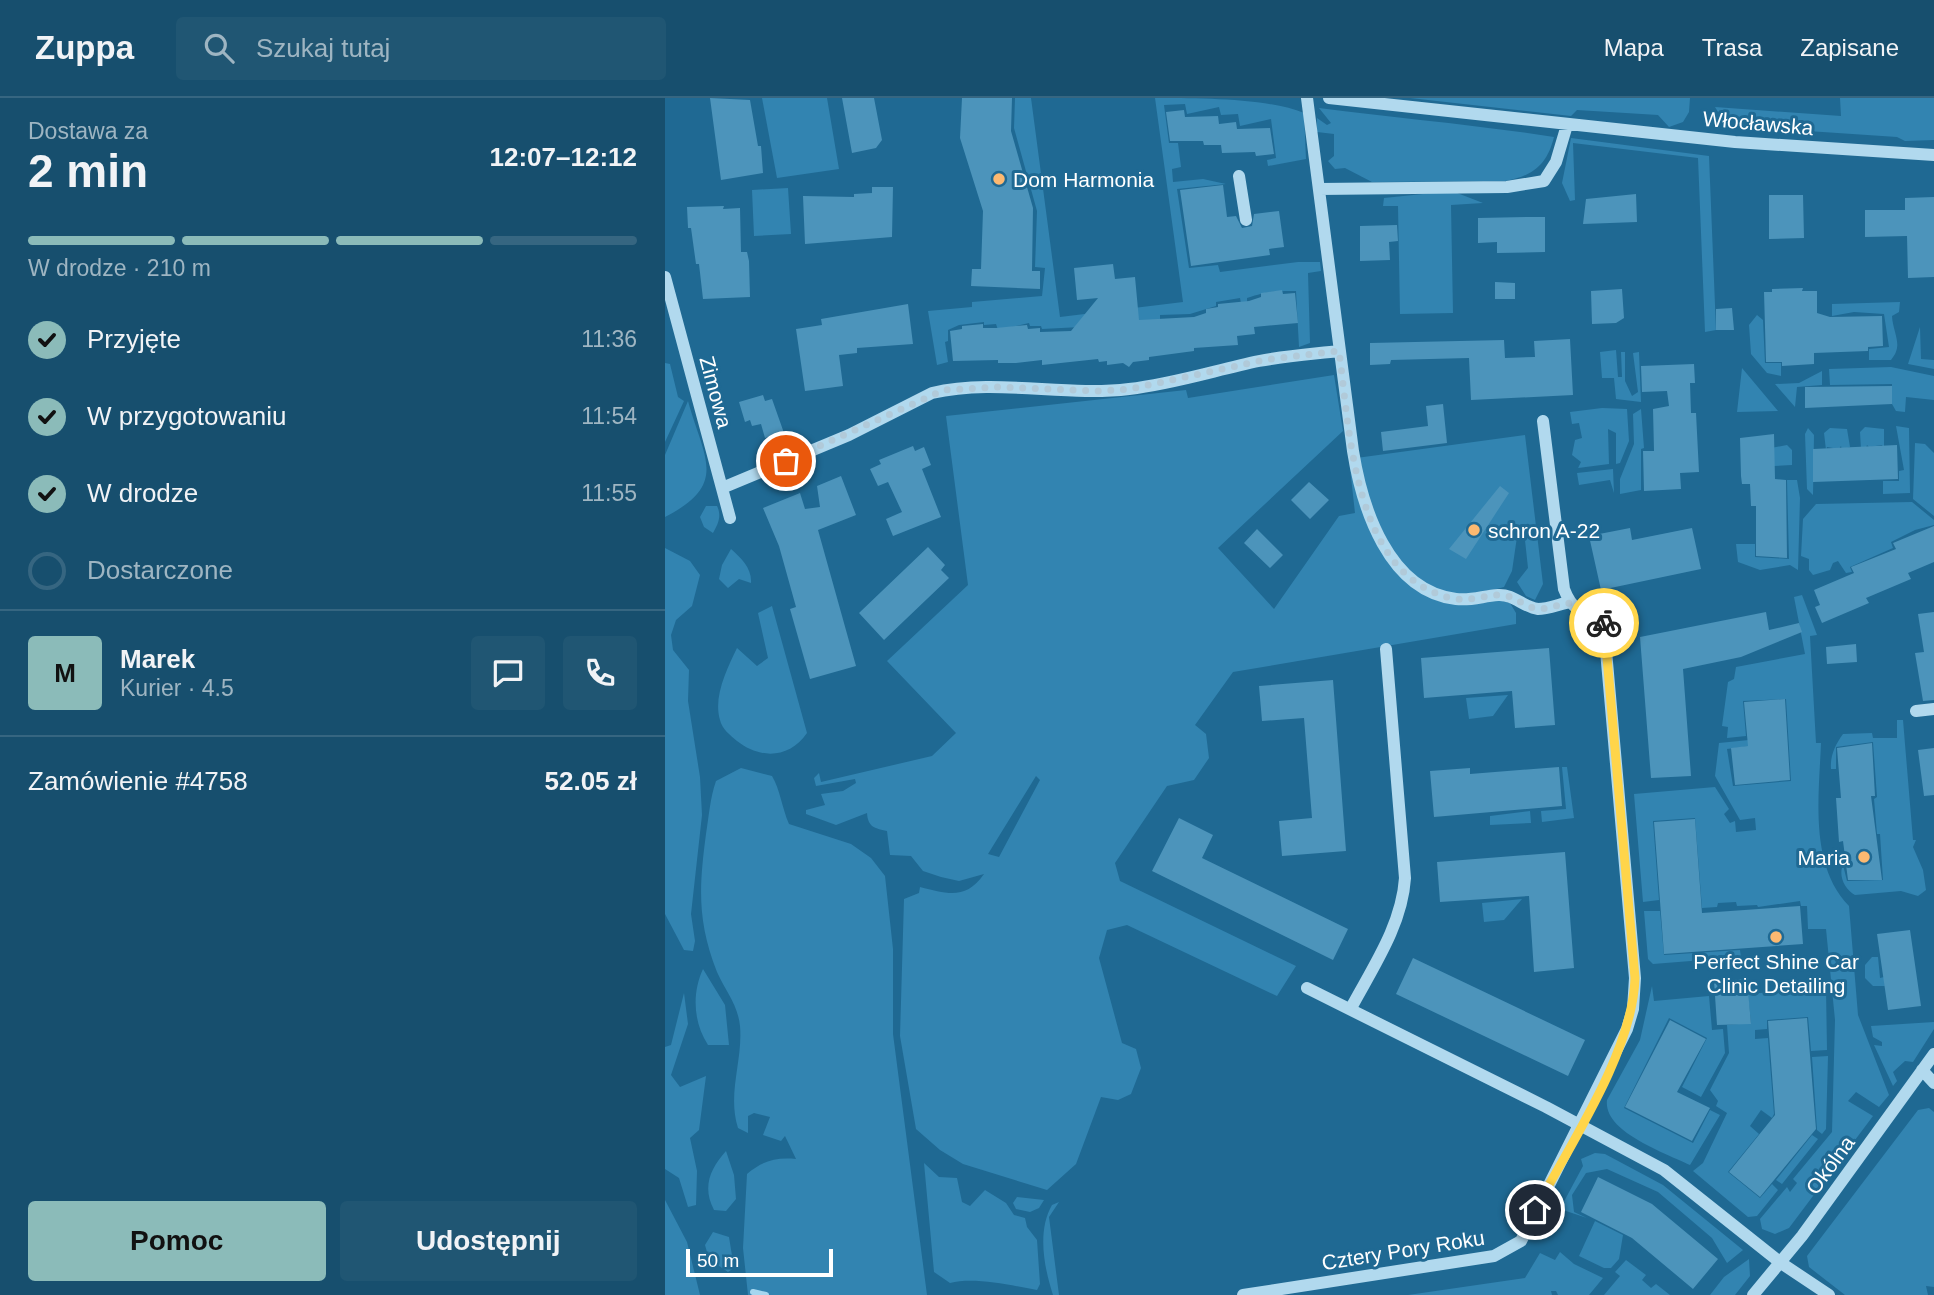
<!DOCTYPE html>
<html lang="pl">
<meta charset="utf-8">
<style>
:root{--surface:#174f6e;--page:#205673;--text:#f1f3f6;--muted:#9eb5c2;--line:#366681;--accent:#8bbbb9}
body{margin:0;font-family:Helvetica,sans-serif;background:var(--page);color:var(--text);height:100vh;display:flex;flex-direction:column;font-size:26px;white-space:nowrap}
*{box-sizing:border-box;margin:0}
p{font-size:23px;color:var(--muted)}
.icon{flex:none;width:38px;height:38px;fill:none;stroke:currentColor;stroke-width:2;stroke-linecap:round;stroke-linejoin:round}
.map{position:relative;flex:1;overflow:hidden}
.panel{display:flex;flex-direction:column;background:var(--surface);width:665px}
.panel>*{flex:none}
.scale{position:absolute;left:21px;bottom:18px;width:147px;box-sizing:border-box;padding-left:7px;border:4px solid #fff;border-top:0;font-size:19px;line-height:24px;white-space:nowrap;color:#fff;-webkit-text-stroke:5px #1f6993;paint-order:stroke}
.pin{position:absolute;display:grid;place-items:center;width:60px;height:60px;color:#fff;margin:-30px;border:4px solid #fff;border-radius:50%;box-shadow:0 2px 7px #0007}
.courier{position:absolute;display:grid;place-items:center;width:70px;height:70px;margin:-35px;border:5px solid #ffd54a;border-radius:50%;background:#fff;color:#222;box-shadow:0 2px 9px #0007}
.headline em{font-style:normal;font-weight:600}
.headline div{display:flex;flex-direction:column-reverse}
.headline{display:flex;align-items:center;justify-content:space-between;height:119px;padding:0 28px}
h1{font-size:46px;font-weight:600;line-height:52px}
.bar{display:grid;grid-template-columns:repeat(4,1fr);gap:10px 7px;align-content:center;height:84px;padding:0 28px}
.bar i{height:9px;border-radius:5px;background:var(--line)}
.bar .selected{background:var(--accent)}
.bar p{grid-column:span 4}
.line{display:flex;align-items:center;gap:18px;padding:0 28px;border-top:2px solid var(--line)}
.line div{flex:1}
.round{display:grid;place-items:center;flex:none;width:74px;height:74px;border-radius:7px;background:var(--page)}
ol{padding:0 28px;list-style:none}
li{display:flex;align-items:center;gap:21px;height:77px}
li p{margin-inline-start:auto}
li .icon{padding:7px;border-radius:50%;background:var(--accent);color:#111;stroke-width:4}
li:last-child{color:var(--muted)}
li i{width:38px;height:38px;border:4px solid var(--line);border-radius:50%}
.cta{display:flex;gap:14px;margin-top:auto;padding:14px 28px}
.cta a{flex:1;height:80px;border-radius:7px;background:var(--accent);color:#111;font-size:28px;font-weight:600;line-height:80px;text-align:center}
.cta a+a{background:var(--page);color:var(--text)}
header{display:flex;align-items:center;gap:42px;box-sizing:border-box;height:98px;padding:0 35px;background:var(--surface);border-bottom:2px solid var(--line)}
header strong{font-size:33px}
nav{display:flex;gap:38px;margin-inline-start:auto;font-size:24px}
.search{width:490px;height:63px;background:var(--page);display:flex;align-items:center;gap:18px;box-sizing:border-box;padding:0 24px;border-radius:7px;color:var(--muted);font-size:26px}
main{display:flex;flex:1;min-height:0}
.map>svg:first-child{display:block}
</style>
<header>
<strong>Zuppa</strong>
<div class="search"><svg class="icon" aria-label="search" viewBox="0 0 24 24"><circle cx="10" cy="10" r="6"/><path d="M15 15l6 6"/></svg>Szukaj tutaj</div>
<nav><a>Mapa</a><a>Trasa</a><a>Zapisane</a></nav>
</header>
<main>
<section class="panel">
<div class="headline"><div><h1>2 min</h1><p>Dostawa za</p></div><em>12:07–12:12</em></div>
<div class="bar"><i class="selected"></i><i class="selected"></i><i class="selected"></i><i></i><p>W drodze · 210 m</p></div>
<ol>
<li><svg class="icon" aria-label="check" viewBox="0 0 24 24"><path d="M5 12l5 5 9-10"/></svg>Przyjęte<p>11:36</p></li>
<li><svg class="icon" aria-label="check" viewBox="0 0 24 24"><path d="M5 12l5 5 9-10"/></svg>W przygotowaniu<p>11:54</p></li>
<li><svg class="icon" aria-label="check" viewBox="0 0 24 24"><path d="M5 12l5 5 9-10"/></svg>W drodze<p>11:55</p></li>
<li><i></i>Dostarczone</li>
</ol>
<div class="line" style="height:126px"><b class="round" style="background:var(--accent);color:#111">M</b><div><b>Marek</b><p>Kurier · 4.5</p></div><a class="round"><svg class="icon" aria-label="chat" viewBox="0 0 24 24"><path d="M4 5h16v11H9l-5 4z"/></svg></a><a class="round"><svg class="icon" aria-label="phone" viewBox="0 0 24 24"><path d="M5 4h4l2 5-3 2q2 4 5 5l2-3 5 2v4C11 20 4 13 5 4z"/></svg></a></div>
<div class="line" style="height:91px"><div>Zamówienie #4758</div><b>52.05 zł</b></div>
<div class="cta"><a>Pomoc</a><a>Udostępnij</a></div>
</section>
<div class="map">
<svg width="1269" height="1197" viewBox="0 0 1269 1197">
<rect width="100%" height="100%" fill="#1f6993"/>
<!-- green -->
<path fill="#3284b1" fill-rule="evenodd" d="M97,0H162L174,71L112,80Z
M350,0H366L395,219L518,204L490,0C531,0 603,0 639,15L641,61L603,68L602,62L611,60L606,21L575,28L573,16L556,17L554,9L522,16L520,6L499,7L504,45H513L516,69L507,71L508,84L538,81L561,86L512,91L524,170L553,167L555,174L633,164H655L656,173L643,175L645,245L634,249L631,193C609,193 604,193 582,200V204L576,205L575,200L551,204V208L525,216L495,217V227C455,227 415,229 377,231L376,228H365L364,225L333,232L331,226L319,227V224L294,227L283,232V243L280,244L283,264L272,267L263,213L307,209V204L377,198L380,170L370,169L372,113L349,30Z
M745,0H1025L1024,14L1018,24L1004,29L993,17L912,12L906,18Z
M1175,0H1269V42L1240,43L1232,39L1067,28L1059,24L1050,9L1176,18Z
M654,10C732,20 812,27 889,39C882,67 868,78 840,83L707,84L680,70L670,71L663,63L669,58V36L652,34V20L662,27L666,25Z
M906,40L1044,58L1051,232L1040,234L1033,60L908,45L910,102L905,103L897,85Z
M123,90L126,136L89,138L87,92Z
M787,93L818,105L786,107L788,215L735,216L733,108H718L719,100Z
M1235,204L1234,214L1227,218C1228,236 1239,247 1226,262H1204V251L1224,249L1219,216L1189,214L1167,218V206Z
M1092,217L1098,222L1100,265H1116V278L1102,275L1086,256L1084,227Z
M1255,229L1256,261L1269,262V271L1243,266Z
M951,252L953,279H957L956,254H960V283L967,298L973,294L968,255L974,254L976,304L951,301L949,280H937L935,254Z
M0,265L5,266L13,299L19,303L0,344Z
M1226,269L1269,278V302L1241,299L1240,314L1231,313L1227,306V286L1165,287L1164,271Z
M1077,270L1113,313L1072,314Z
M1157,273V287L1132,289L1130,309L1110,286L1134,285Z
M669,277L678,333L553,450L609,511L674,418L690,415L684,361L860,337L878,486L870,502L861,498L852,484L863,470L859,433L853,432L847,473L839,489L813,496L845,505L851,515V526L568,574L530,627L541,636L544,660L529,682L502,688L450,765L455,783L631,868L612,898L462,827L442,832L434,860L457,945L471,951L476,970L466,996L453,1002L436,999L411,1066L382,1092L298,1066L275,1052L251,1031L235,938L239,801L254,795L255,789C283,796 301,802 319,776L294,783L276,779L258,773L246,758L225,757L222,733C209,730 203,729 202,715L171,727L141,716V712L160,707L156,696L178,693L191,685L190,681L151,688L149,680L154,675L156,684L267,658L291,635L222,563L303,487L281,318L521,292L523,300ZM371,678L375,682L334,759L323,756Z
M23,303C39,361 64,386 0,419V357Z
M937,310L962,311L964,343L955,365L951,366V335L943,331L944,366L913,370L916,364L907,357L910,342L917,340L914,325L907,326L905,314Z
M976,311L979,350L976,351V392L955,396V381L969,346L968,316Z
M1231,328L1244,330L1245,395L1218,396V383H1234V373L1239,372Z
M1200,329L1219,331V351L1217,347L1204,349L1202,347L1201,350L1196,351L1195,334Z
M1143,330L1149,337L1148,397L1142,391L1140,336Z
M1165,330L1182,331L1185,349L1177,352L1176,348L1174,351L1162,349L1161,352L1159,335Z
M1250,345L1260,346L1269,355V418L1248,401Z
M1122,347L1127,352V367L1108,368L1106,350Z
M948,371L949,395L945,382L914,387L912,375Z
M1122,382H1132L1135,400L1133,472L1125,467L1095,472L1073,464L1071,446H1090V459L1124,461Z
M1247,404L1269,422V427L1250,432L1226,444L1228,450L1185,469L1187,474L1181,475L1173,463L1168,465L1165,472L1148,477L1144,472V461L1136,458L1138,421L1151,406Z
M41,408H52C57,418 53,426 48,435L39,429L35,419Z
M0,450L25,463L35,477L27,508L11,522L6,537L8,552L24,572L23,603L35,679L37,717L26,816L30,843L28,853L19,852L0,816Z
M66,451C76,460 87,470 86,485L74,481L63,490L54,481L57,467Z
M1137,497L1152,537L1145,538L1151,645H1156C1154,698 1144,767 1184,808L1193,917L1224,997L1214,1009L1191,994L1183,1003L1208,1018L1124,1130L1110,1136L1097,1131L1095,1121L1122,1089L1125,1094L1132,1085L1128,1081L1167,1034L1170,922L1161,831H1143L1142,808H1136L1135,803L1093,809L1092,807L1072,808L1071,804L1053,805L1052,809L1037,810L1030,720L988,723L994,802L978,804L969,696L1050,689L1064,711L1059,716L1065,725L1070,723L1071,734L1091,732L1090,720L1075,722L1050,678L1054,645L1084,642L1085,648L1062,651L1068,688L1126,683L1121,601L1078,603L1081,638L1062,640L1063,629L1057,628L1063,584L1069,581L1071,569L1140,556L1129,499Z
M107,508L142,635C124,661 95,661 72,643C65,637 57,631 55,622C48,599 62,571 72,550L92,568L103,560L93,515Z
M843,597L828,618L804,621L801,600Z
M1232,622H1238L1248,742H1251L1248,749L1258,772L1261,792L1253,798L1236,793L1190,797C1180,792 1173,778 1178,767L1182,783L1218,782L1215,736H1212L1209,701L1212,699L1208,644L1171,649V671H1166C1165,658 1170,647 1178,636L1207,635L1208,640H1232Z
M897,669H902L909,720L877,724L876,713L901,711Z
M76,670L107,678C115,691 117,710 124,726L186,746L206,760L220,778L228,851V936L262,1197H83L78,1150L82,1076C97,1063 111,1059 131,1061L120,1038L116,1043L98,1037L105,1019L89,1015L83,1018V1035L73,1030C62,995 78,963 75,928C73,907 60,892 52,874C32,823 34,789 41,736C44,718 45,700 51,683Z
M865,713L866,725L825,727V718Z
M857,801L839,822L819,824L817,805Z
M995,813L999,857L1075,852L1076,859L988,866L983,861L979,813Z
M1207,859H1213L1215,880L1219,879L1220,888H1208L1200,880V867Z
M38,871L60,907L64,947H43C28,924 27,895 38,871Z
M987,888L989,903L1044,898L1047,932L1058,931L1060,955L1036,999L1017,989L1042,940L1004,920L959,1010L1028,1045L1045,1012L1055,1017L1025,1067C1001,1055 938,1034 942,1002L975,942Z
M1161,890L1162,952L1146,953L1143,919L1102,922V931L1090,932V941L1103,940L1109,1016L1107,1020L1096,1012L1085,1028L1094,1036L1063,1074L1095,1100L1107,1086L1113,1092L1092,1118L1083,1119L1028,1073L1038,1065L1062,1015L1051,1008L1053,1003L1045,992L1064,955L1062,927L1086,925L1083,896Z
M19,895L23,926L6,977L15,989L41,978L34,1032L25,1040L32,1073L31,1107L23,1109L14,1080L0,1071V949L6,947Z
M1269,924V931L1248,964L1240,963L1228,974L1232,983L1228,988L1209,947L1217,948V944L1208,939L1206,928Z
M1163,958L1161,1031L1157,1036L1152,1032L1147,959Z
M1264,1010L1269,1014V1189L1261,1188L1263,1197H1180L1144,1169L1142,1158L1253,1012Z
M1147,1037L1153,1041L1117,1086L1111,1082Z
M61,1053L69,1077L71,1101L61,1113L49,1112C37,1089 45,1071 61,1053Z
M930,1055L940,1056L998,1087L1078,1152L1062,1165L1047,1140L993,1094L942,1071L921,1075L907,1097L909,1114L922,1120L895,1111L918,1068L916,1061Z
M259,1065L274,1079L292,1080L297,1104L305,1108L320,1092L341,1105L349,1117L360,1120L362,1129L372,1142L375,1186L372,1192C345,1187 309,1179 285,1185L269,1174Z
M352,1099L379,1102L374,1110L365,1114L351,1111L348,1105Z
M0,1102L22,1144L35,1197H0Z
M394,1104L384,1119L394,1197H388C379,1169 372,1133 387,1107Z
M930,1123L958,1137L954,1161L946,1170H939L914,1158Z
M48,1134L64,1139L69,1170L63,1174L44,1161L40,1147Z
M895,1154L909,1166L938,1180L924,1197H893L891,1193H886L887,1197H743L860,1180L875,1155L890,1162Z
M1084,1161L1085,1178L1070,1197H1045L1059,1179Z
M961,1162L981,1177L977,1182L986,1190L991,1186L1005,1197H939L955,1178L950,1174Z"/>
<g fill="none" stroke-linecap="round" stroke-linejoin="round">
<!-- stream -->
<path stroke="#a5d6ef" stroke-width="6" d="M88,1194L101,1197"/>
</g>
<!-- building -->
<path fill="#4c94bb" d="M45,0L85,2L93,48H96L98,75L56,82Z
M177,0H209L217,42L211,50L187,55Z
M297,0H347L346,33L368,110L367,173H375V191L306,188L307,171H316L318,113L295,40Z
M519,12L520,19L553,18L554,26L571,24L572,31L605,30L609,56L591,58L590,54L557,55L556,47H539L538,43H505L501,14Z
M558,87L562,119L571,118L577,130L587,128L589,116L614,113L619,149L604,151L605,157L526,168L515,92Z
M207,89H228L227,139L140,146L138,98L189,99V96L207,95Z
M971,96L972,124L918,126L921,101Z
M1104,97H1138L1139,140L1104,141Z
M1269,99V179L1243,180L1242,138L1200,139V112H1240V100Z
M59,108L58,111L75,110L76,154H82L84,163L85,199L38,201L34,166H31L26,130H23L22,109Z
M862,119H880V154L832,155V144L813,145V120Z
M732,127L733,143L724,144L725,162L695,163V128Z
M448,166L450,181L470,179L474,222L529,219L541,215V211L553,209V206L584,203L596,199V195L617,192L618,196L630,195L633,225L589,229L590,236L572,238L573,247L529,250V253L484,259V262L468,264L464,269L458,265L442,267V263L434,264L433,261L377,267V262L351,265H333V262L288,263L285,233L297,231V228L318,226V230H331L362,227L363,231L375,230V234L406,233L433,200L412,202L409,170Z
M830,184L850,185V201H830Z
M1138,190L1137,193H1152V215L1165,219L1217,218L1218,248L1203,249V253L1149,255V266L1117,268V264H1101L1099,194H1107V191Z
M957,191L959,220L951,225L927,226L926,193Z
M243,206L248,246L192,250V255L174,257L178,288L140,293L131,231L157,227L156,221Z
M1067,210L1069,232H1051V211Z
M905,241L908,297L806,302L804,260L726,262L725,266L705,267V245L839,242L840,260L870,259L869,243Z
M1029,266L1030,285H1025L1026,315H1031L1034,374L1015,375L1016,391L979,393L978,353H989L988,311L1004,308L1002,293L977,294L976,268Z
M1227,288V306L1140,310V289Z
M98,297L100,303L107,301L119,335L100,340L96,326L87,328L85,322L80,324L74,304Z
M778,306L782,345L718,353L716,334L763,328L761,308Z
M1109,336L1110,381L1121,382L1122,460L1091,458V408H1086L1085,386H1077L1076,378L1075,340Z
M1232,347L1233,381L1148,384V351Z
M248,348L250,353L259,349L266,367L257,371L276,419L228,438L221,421L237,414L223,384L213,388L205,371L216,366L214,362Z
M176,378L191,417L153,432L191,568L145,581L125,511L131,509L114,448L98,410L135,395L140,411L155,409L152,388Z
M644,384L664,402L645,421L626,402Z
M835,388L844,395L801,461L784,451Z
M1269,428V464L1243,475L1246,481L1201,500L1204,505L1157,525L1150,509L1155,507L1149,492L1189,475L1186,469L1231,451L1228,445Z
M965,430L967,442L1027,430L1036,471L936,492L924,438Z
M592,431L618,457L605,470L579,445Z
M263,449L280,467L276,472L284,480L219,542L194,515Z
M1101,514L1104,532L1134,525L1137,534L1076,559L1018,571L1026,678L986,680L975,539Z
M1269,514V602L1258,603L1250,555L1259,554L1253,516Z
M1191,546L1192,564L1162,566L1161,549Z
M884,550L890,627L850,630L847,593L759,600L756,560Z
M668,582L681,753L617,758L614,723L647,720L639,620L597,623L594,588Z
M1120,601L1125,682L1070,687L1066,650L1083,648L1079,604Z
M1207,645L1210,698H1206L1217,782H1183L1178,743L1174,744L1171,700H1176L1172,650Z
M1269,650V697L1259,698L1253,652Z
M894,669L897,708L769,719L765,673L805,670V676Z
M514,720L548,737L537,760L683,831L668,862L487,773Z
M1030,721L1037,815L1135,808L1138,846L999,856L989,724Z
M900,754L909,870L869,874L864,798L775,804L772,764Z
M1245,832L1256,908L1223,912L1212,836Z
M748,860L920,942L903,978L731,896Z
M1082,881L1086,926L1052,927L1049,883Z
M1142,920L1151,1031L1095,1099L1064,1074L1110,1017L1103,923Z
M1005,922L1041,941L1012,994L1045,1010L1027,1043L960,1009Z
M933,1079L987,1106L1053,1161L1028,1191L967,1140L916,1114Z"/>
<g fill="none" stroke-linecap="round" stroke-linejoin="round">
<!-- minor -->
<path stroke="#b1d9ee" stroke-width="12" d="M642,0L688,353C697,409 723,493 791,501C806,503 818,498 833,497C849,496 858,509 873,511C882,511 895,506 905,504
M664,0L1070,44L1269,57
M574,78L581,122
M654,91L842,89L879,83L891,64L902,27
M0,179L65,420
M57,390L184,337L267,295C331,280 399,299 464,291C508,286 551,272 594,263C620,258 648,256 674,253
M1251,613L1269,611
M642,890L881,1009L999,1072L1116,1165L1164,1197
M686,910C708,869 737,827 740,780L721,551
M1257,972L1269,985
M578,1197L829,1158L856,1143L962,931L968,911L970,880L938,519C918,519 906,510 899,491L878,323
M1088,1197L1137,1138L1269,956"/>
</g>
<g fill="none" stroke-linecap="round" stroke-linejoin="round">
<!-- done -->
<path stroke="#b1cad9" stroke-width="7" stroke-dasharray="0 12.6" d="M121,363L279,292L334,289L432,293L465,291L599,262L674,253C685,333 688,477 786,500C802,504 817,498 833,497C849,496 858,509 873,511C883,511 895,506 905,505L913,513L938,519L939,525"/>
<!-- route -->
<path stroke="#ffd54a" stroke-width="9" d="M870,1112C905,1047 968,953 970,880L939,525"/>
</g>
<!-- markers -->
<g fill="#fcb971" stroke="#1f6993" stroke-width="2.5">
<circle cx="334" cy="81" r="7"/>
<circle cx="809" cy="432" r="7"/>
<circle cx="1199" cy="759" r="7"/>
<circle cx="1111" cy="839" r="7"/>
</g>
<g text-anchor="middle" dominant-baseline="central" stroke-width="6" stroke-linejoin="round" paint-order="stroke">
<!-- street labels -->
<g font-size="21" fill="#fff" stroke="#1f6993">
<text transform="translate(1093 25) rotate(5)">Włocławska</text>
<text transform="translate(51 294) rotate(75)">Zimowa</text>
<text transform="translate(1165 1067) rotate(-54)">Okólna</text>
<text transform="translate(738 1152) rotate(-9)">Cztery Pory Roku</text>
</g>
<!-- poi labels -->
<g font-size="21" fill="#fff" stroke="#1f6993" text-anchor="start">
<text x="348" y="81">Dom Harmonia</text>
<text x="823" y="432">schron A-22</text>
<text x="1185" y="759" text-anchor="end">Maria</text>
<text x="1111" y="863" text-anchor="middle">Perfect Shine Car<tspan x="1111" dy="24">Clinic Detailing</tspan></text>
</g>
</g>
</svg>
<div class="scale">50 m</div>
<div class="pin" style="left:121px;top:363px;background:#ea580c"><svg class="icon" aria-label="bag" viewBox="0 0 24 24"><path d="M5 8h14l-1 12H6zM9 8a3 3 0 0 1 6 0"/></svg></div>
<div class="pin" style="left:870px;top:1112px;background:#1f2937"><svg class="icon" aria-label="home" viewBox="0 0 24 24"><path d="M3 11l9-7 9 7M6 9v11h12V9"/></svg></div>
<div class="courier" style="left:939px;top:525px"><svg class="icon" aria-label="bike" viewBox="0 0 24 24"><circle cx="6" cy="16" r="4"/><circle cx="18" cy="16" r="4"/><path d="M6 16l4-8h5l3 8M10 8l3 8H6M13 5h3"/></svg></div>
</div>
</main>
